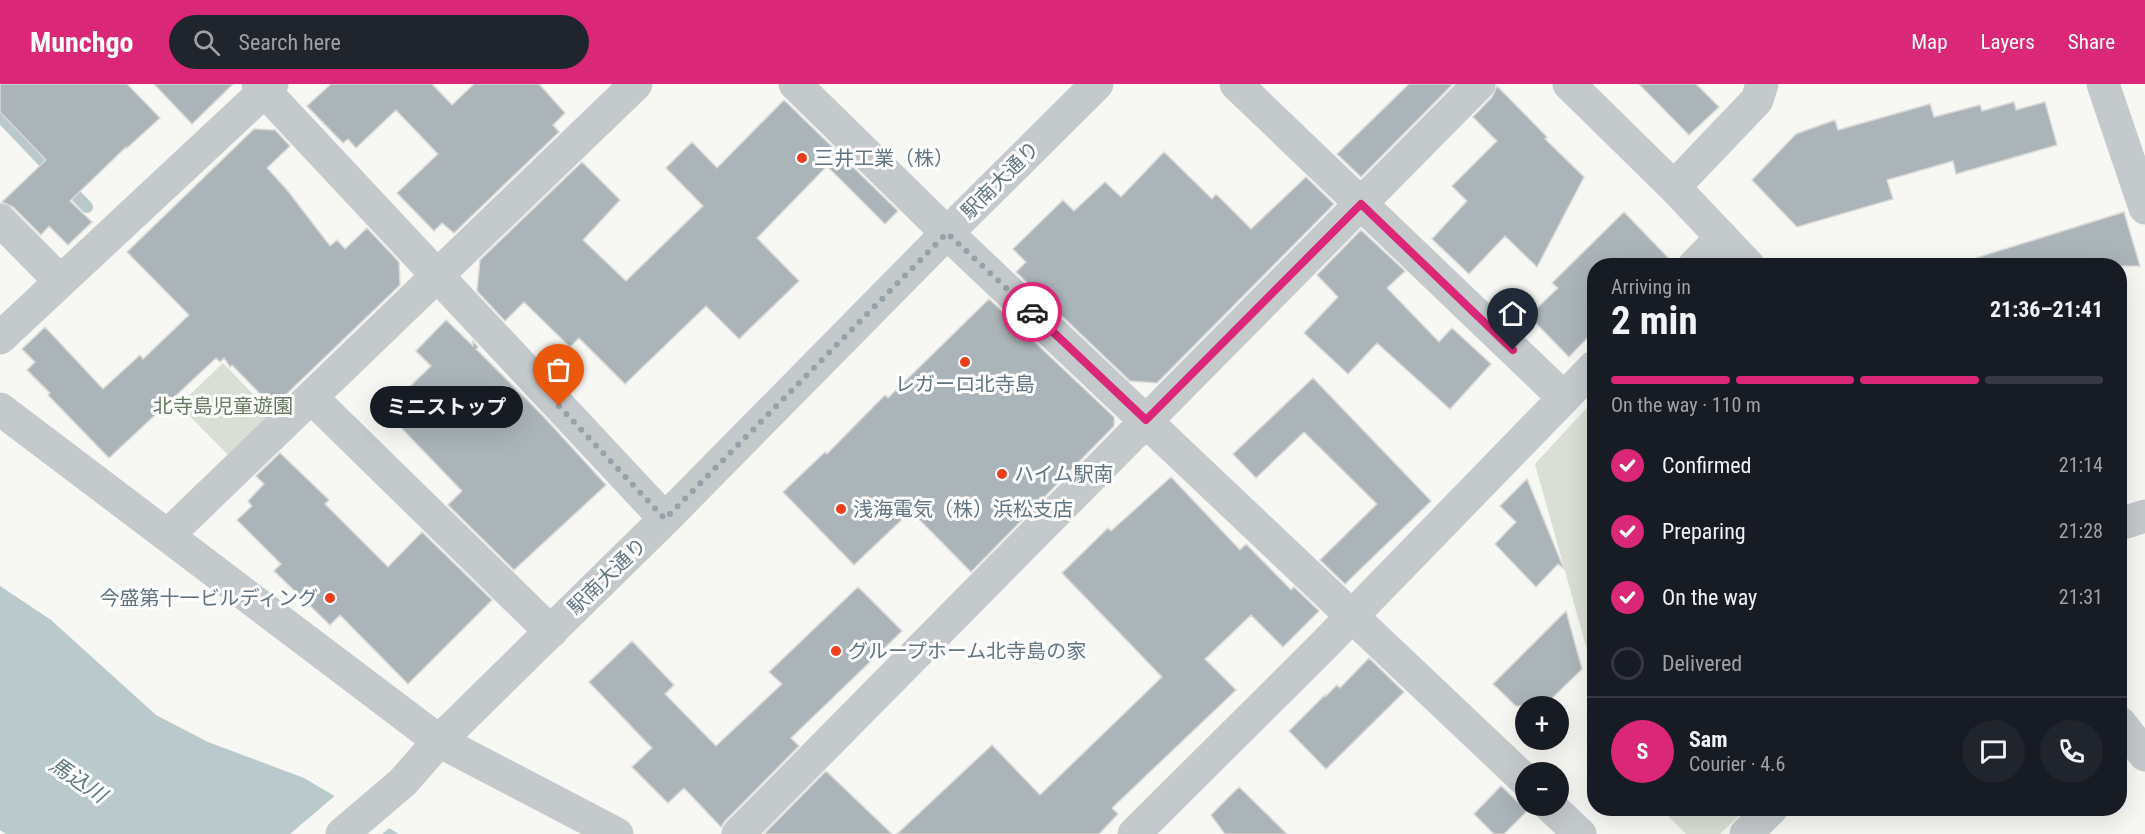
<!DOCTYPE html>
<meta charset="utf-8">
<style>
:root{--surface:#171b24;--page:#20242c;--text:#f1f3f6;--muted:#9ea1a6;--line:#363941;--accent:#db2777}
body{margin:0;font-family:"Roboto Condensed","Noto Sans JP",sans-serif;background:var(--page);color:var(--text);height:100vh;display:flex;flex-direction:column;font-size:22px;white-space:nowrap}
*{box-sizing:border-box;margin:0}
p{font-size:20px;color:var(--muted)}
.icon{flex:none;width:33px;height:33px;fill:none;stroke:currentColor;stroke-width:2;stroke-linecap:round;stroke-linejoin:round}
.map{position:relative;flex:1;overflow:hidden}
.drawer{position:absolute;left:1587px;top:174px;width:540px;height:558px;display:flex;flex-direction:column;background:var(--surface);border-radius:24px;box-shadow:0 6px 24px #0002}
.drawer>*{flex:none}
.buttons{position:absolute;left:1515px;top:612px;display:grid;gap:12px}
.buttons a{display:grid;place-items:center;width:54px;height:54px;border-radius:50%;background:var(--surface);box-shadow:0 6px 24px #0002;font-size:30px}
.pin{position:absolute;display:grid;place-items:center;width:51px;height:51px;color:#fff;margin:-62px -26px;border-radius:50% 50% 50% 0;rotate:-45deg;box-shadow:0 0 6px #0007}
.pin .icon{rotate:45deg}
.courier{position:absolute;display:grid;place-items:center;width:60px;height:60px;margin:-30px;border:4px solid #db2777;border-radius:50%;background:#fff;color:#222;box-shadow:0 2px 8px #0007}
.bubble{position:absolute;height:42px;border-radius:21px;background:var(--surface);box-shadow:0 6px 24px #0002;font-size:20px;font-weight:700;line-height:42px;text-align:center}
.headline em{font-style:normal;font-weight:700}
.headline div{display:flex;flex-direction:column-reverse}
.headline{display:flex;align-items:center;justify-content:space-between;height:102px;padding:0 24px}
h1{font-size:39px;font-weight:700;line-height:45px}
.bar{display:grid;grid-template-columns:repeat(4,1fr);gap:9px 6px;align-content:center;height:72px;padding:0 24px}
.bar i{height:8px;border-radius:4px;background:var(--line)}
.bar .selected{background:var(--accent)}
.bar p{grid-column:span 4}
.line{display:flex;align-items:center;gap:15px;padding:0 24px;border-top:2px solid var(--line)}
.line div{flex:1}
.round{display:grid;place-items:center;flex:none;width:63px;height:63px;border-radius:32px;background:var(--page)}
ol{padding:0 24px;list-style:none}
li{display:flex;align-items:center;gap:18px;height:66px}
li p{margin-inline-start:auto}
li .icon{padding:6px;border-radius:50%;background:var(--accent);color:#fff;stroke-width:4}
li:last-child{color:var(--muted)}
li i{width:33px;height:33px;border:3px solid var(--line);border-radius:50%}
header{display:flex;align-items:center;gap:36px;box-sizing:border-box;height:84px;padding:0 30px;background:var(--accent);color:#fff}
header strong{font-size:28px}
nav{display:flex;gap:33px;margin-inline-start:auto;font-size:21px}
.search{width:420px;height:54px;background:var(--page);display:flex;align-items:center;gap:15px;box-sizing:border-box;padding:0 21px;border-radius:33px;color:var(--muted);font-size:22px}
.map>svg:first-child{display:block}
</style>
<header>
<strong>Munchgo</strong>
<div class="search"><svg class="icon" aria-label="search" viewBox="0 0 24 24"><circle cx="10" cy="10" r="6"/><path d="M15 15l6 6"/></svg>Search here</div>
<nav><a>Map</a><a>Layers</a><a>Share</a></nav>
</header>
<div class="map">
<svg width="2145" height="750" viewBox="0 0 2145 750">
<rect width="100%" height="100%" fill="#f7f7f4"/>
<!-- green -->
<path fill="#d9dfd4" d="M223,279L275,333L231,374L179,321Z
M1594,316V591L1535,380Z
M1661,725H1746L1720,750H1686Z"/>
<!-- water -->
<path fill="#bac9cb" d="M0,502L51,536L156,631L208,658L304,694L399,750H6L0,746Z"/>
<!-- pier -->
<path fill="#f7f7f4" d="M337,710L392,742L382,750H290Z"/>
<g fill="none" stroke-linecap="round" stroke-linejoin="round">
<!-- stream -->
<path stroke="#bac9cb" stroke-width="12" d="M0,32L87,123"/>
</g>
<!-- building -->
<path fill="#abb5b9" stroke="#d9d8d6" stroke-width="1.5" d="M0,0H127L160,34L127,64L126,63L70,117L92,138L68,161L49,142L41,151L13,123L2,118L46,76L0,28Z
M154,0H233L192,40Z
M331,0H432L452,21L474,0H539L565,29L553,41L559,48L454,149L442,139L434,147L397,109L438,70L396,26L356,64L348,55L343,59L307,22Z
M1409,0H1453L1361,93L1337,70Z
M1639,0H1696L1719,23L1689,51Z
M1497,2L1547,53L1545,55L1584,93L1537,183L1505,152L1469,190L1432,155L1467,117L1452,102L1497,57L1473,33L1492,13Z
M784,16L898,127L885,140L827,82L757,154L799,197L739,255L706,222L625,300L579,254L570,263L524,218L505,237L477,207L480,176L582,78L620,116L583,156L626,197L703,122L666,84L692,58L717,84Z
M2014,18L2016,26L2045,18L2057,61L1956,90L1953,77L1887,96L1893,115L1797,143L1752,96L1796,50L1835,36L1838,46L1930,20L1934,33L1980,21L1982,27Z
M254,45L275,46L290,62L267,84L287,106L330,162L337,156L345,165L367,144L399,178L400,201L273,323L232,281L230,283L224,274L220,278L216,274L109,374L48,311L50,309L27,286L35,278L22,265L45,243L103,305L140,271L143,275L189,231L127,168Z
M1164,68L1212,115L1216,110L1251,145L1306,93L1334,120L1157,299L1130,297L1016,188L1026,178L1013,165L1063,116L1074,127L1105,98L1121,113Z
M1624,128L1676,182H1594V247L1569,273L1529,232L1558,204L1552,199Z
M2124,128L2140,182H1977L1976,174Z
M1361,146L1405,187L1387,204L1439,258L1452,244L1491,280L1450,325L1377,259L1348,290L1304,249L1338,213L1317,191Z
M989,215L1114,333V342L971,488L911,427L854,481L783,408L825,368L827,370L885,311L888,314Z
M446,236L473,262V257L478,263L476,265L543,332L606,401L514,486L448,421L462,407L385,327L431,282L416,267Z
M1313,294L1431,417L1345,500L1320,476L1377,420L1304,348L1256,394L1233,370Z
M280,369L329,416L325,420L388,483L422,448L492,516L408,600L340,531L330,541L274,487L281,480L237,436L252,422L248,417L264,400L256,392Z
M1171,393L1240,466L1246,460L1291,506L1294,503L1319,527L1283,563L1251,531L1205,575L1236,606L1112,724L1118,730L1099,750H897L992,661L1040,711L1162,593L1062,489L1108,444L1111,447Z
M1527,395L1564,485L1558,480L1536,503L1495,460L1516,438L1500,422Z
M858,503L902,547L791,654L799,662L725,737L721,743L684,704L668,719L632,683L652,664L589,598L632,557L674,601L665,610L716,662L782,600L769,588Z
M1566,527L1582,585L1544,622H1516L1493,600Z
M1369,574L1404,608L1326,685L1289,647L1325,611L1326,612L1337,601L1340,604Z
M826,687L892,750H764Z
M1501,702L1527,727L1504,750H1494L1474,730Z
M1239,703L1287,750H1225L1211,731Z"/>
<g fill="none" stroke-linecap="round" stroke-linejoin="round">
<!-- minor -->
<path stroke="#c4c9cc" stroke-width="33" d="M258,0L665,435
M795,0L947,149L1526,697
M1236,0L1564,314
M1569,0L1674,103L1749,182
M2103,0L2145,124
M1674,103L1757,16L1762,0
M0,136L60,197
M1694,182L1722,153
M0,254L272,0
M312,314L551,548
M0,325L439,657L617,750
M2120,440L2145,432
M168,451L636,0
M2120,639L2145,671
M1550,722L1580,750
M342,750L403,698L439,657L665,435L947,149L1097,0
M738,750L1479,0
M1134,750L1322,563L1594,283
M1746,750L1772,724"/>
</g>
<g fill="none" stroke-linecap="round" stroke-linejoin="round">
<!-- done -->
<path stroke="#95a2a9" stroke-width="6" stroke-dasharray="0 10.8" d="M559,322L665,435L947,149L1032,228"/>
<!-- route -->
<path stroke="#db2777" stroke-width="8" d="M1032,228L1146,336L1361,120L1513,266"/>
</g>
<!-- markers -->
<g fill="#ee3e1d" stroke="#fff" stroke-width="2">
<circle cx="802" cy="74" r="6"/>
<circle cx="965" cy="278" r="6"/>
<circle cx="1002" cy="390" r="6"/>
<circle cx="841" cy="425" r="6"/>
<circle cx="330" cy="514" r="6"/>
<circle cx="836" cy="567" r="6"/>
</g>
<g text-anchor="middle" dominant-baseline="central" stroke-width="6" stroke-linejoin="round" paint-order="stroke">
<!-- poi labels -->
<g font-size="20" fill="#607581" stroke="#fff" text-anchor="start">
<text x="814" y="74">三井工業（株）</text>
<text x="965" y="300" text-anchor="middle">レガーロ北寺島</text>
<text x="1014" y="390">ハイム駅南</text>
<text x="853" y="425">浅海電気（株）浜松支店</text>
<text x="318" y="514" text-anchor="end">今盛第十一ビルディング</text>
<text x="848" y="567">グループホーム北寺島の家</text>
</g>
<!-- street labels -->
<g font-size="20" fill="#607581" stroke="#fff">
<text transform="translate(1000 96) rotate(-45)">駅南大通り</text>
<text transform="translate(607 492) rotate(-44)">駅南大通り</text>
</g>
<!-- park labels -->
<g font-size="20" fill="#66785f" stroke="#fff">
<text x="223" y="322">北寺島児童遊園</text>
</g>
<!-- water labels -->
<g font-size="21" font-style="italic" fill="#5b767c" stroke="#fff">
<text transform="translate(78 696) rotate(34)">馬込川</text>
</g>
</g>
</svg>
<div class="buttons">
<a>+</a>
<a>−</a>
</div>
<div class="pin" style="left:559px;top:322px;background:#ea580c"><svg class="icon" aria-label="bag" viewBox="0 0 24 24"><path d="M5 8h14l-1 12H6zM9 8a3 3 0 0 1 6 0"/></svg></div>
<div class="pin" style="left:1513px;top:266px;background:#1f2937"><svg class="icon" aria-label="home" viewBox="0 0 24 24"><path d="M3 11l9-7 9 7M6 9v11h12V9"/></svg></div>
<div class="courier" style="left:1032px;top:228px"><svg class="icon" aria-label="car" viewBox="0 0 24 24"><path d="M5 17H2v-5l4-1 3-4h7l3 4 3 1v5h-3M9 17h6M6 11h13"/><circle cx="7" cy="17" r="2"/><circle cx="17" cy="17" r="2"/></svg></div>
<div class="bubble" style="left:370px;top:302px;width:153px">ミニストップ</div>
<section class="drawer">
<div class="headline"><div><h1>2 min</h1><p>Arriving in</p></div><em>21:36–21:41</em></div>
<div class="bar"><i class="selected"></i><i class="selected"></i><i class="selected"></i><i></i><p>On the way · 110 m</p></div>
<ol>
<li><svg class="icon" aria-label="check" viewBox="0 0 24 24"><path d="M5 12l5 5 9-10"/></svg>Confirmed<p>21:14</p></li>
<li><svg class="icon" aria-label="check" viewBox="0 0 24 24"><path d="M5 12l5 5 9-10"/></svg>Preparing<p>21:28</p></li>
<li><svg class="icon" aria-label="check" viewBox="0 0 24 24"><path d="M5 12l5 5 9-10"/></svg>On the way<p>21:31</p></li>
<li><i></i>Delivered</li>
</ol>
<div class="line" style="height:108px"><b class="round" style="background:var(--accent);color:#fff">S</b><div><b>Sam</b><p>Courier · 4.6</p></div><a class="round"><svg class="icon" aria-label="chat" viewBox="0 0 24 24"><path d="M4 5h16v11H9l-5 4z"/></svg></a><a class="round"><svg class="icon" aria-label="phone" viewBox="0 0 24 24"><path d="M5 4h4l2 5-3 2q2 4 5 5l2-3 5 2v4C11 20 4 13 5 4z"/></svg></a></div>
</section>
</div>
